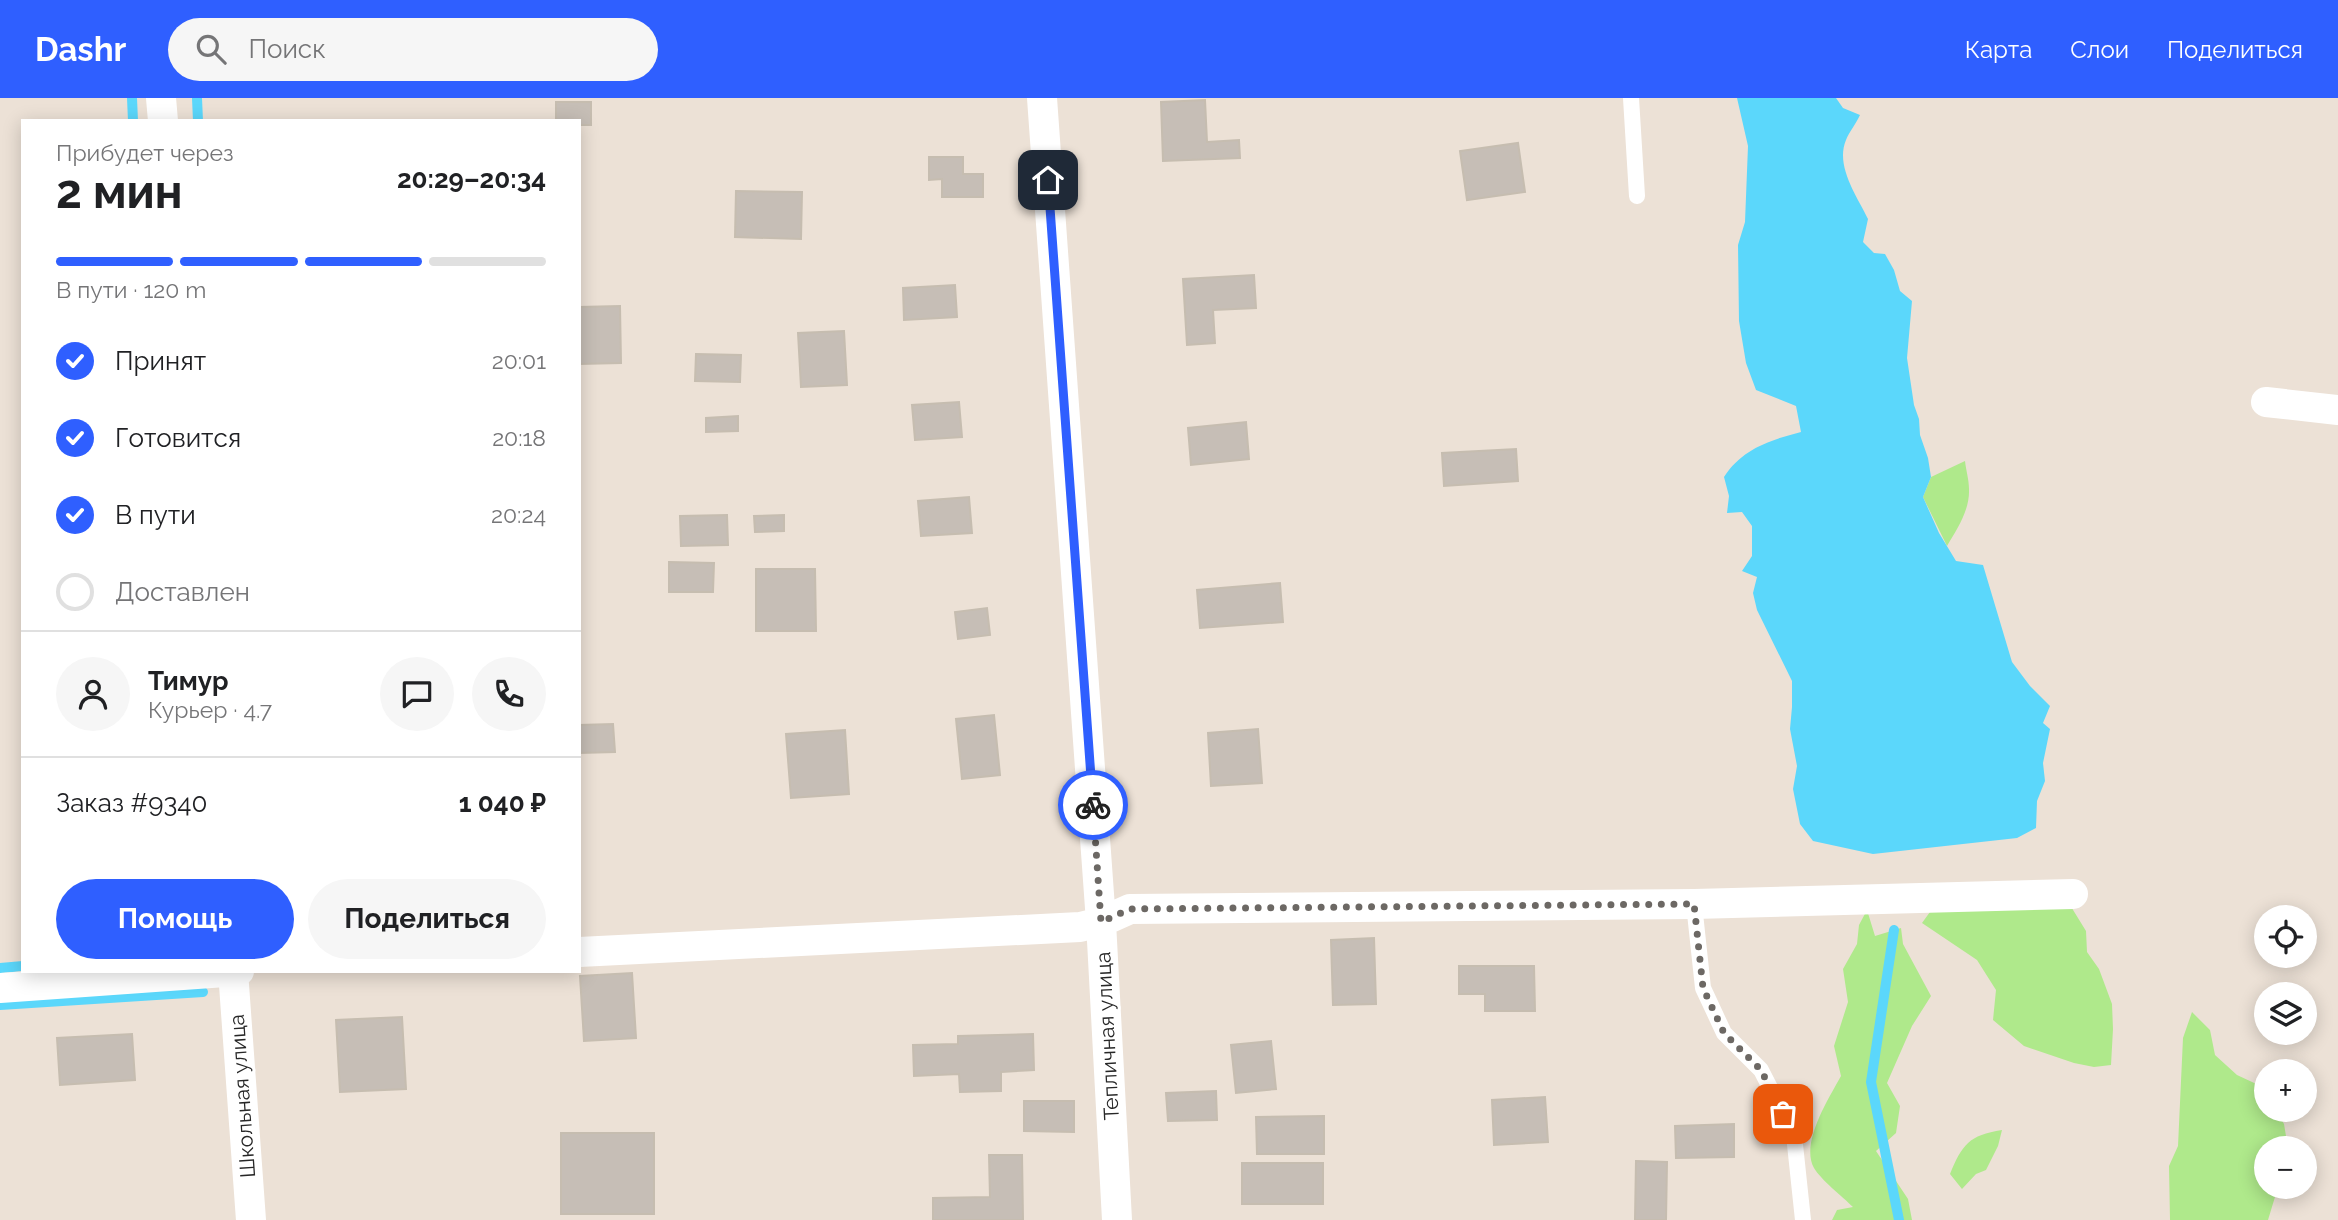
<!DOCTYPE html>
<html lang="ru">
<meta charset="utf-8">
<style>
:root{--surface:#fff;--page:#f6f6f6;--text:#202124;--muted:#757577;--line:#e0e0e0;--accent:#2f5fff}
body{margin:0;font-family:Raleway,sans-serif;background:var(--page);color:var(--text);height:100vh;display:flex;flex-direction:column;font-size:26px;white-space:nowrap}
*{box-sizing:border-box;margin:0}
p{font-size:23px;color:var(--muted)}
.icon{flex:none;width:38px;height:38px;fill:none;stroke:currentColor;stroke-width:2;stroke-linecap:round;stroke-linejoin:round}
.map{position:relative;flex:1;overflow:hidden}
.details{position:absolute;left:21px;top:21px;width:560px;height:854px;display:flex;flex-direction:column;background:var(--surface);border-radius:0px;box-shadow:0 4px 18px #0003}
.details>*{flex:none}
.fabs{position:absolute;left:2254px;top:807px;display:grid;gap:14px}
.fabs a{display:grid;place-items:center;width:63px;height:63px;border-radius:50%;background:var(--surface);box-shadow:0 4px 18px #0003;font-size:35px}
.pin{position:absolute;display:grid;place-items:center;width:60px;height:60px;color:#fff;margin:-30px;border-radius:14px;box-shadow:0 4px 10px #0006}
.courier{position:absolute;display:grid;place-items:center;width:70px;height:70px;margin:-35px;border:5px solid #2f5fff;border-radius:50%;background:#fff;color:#222;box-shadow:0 2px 9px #0007}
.overview em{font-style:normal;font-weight:700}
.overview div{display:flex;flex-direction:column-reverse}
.overview{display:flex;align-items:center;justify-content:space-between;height:119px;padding:0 35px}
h1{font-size:46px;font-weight:700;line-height:52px}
.bar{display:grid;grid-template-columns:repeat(4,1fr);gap:10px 7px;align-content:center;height:84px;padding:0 35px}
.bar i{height:9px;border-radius:5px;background:var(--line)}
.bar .selected{background:var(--accent)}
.bar p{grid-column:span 4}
.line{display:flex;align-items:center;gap:18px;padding:0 35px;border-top:2px solid var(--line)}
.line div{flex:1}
.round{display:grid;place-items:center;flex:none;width:74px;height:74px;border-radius:37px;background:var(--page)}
ol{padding:0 35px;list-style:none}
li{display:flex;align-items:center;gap:21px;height:77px}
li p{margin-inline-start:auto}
li .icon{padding:7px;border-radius:50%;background:var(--accent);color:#fff;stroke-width:4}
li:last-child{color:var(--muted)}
li i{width:38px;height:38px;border:4px solid var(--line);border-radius:50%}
.primary-button{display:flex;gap:14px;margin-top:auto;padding:14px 35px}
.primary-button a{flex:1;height:80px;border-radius:42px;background:var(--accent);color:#fff;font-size:28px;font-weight:700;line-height:80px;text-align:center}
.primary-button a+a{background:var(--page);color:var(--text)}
header{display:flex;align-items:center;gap:42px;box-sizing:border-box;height:98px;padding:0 35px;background:var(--accent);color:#fff}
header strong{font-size:33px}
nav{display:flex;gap:38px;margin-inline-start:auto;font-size:24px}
.search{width:490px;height:63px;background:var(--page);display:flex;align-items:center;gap:18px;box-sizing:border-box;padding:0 24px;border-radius:38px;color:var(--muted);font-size:26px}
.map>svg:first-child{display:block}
</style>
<header>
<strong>Dashr</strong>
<div class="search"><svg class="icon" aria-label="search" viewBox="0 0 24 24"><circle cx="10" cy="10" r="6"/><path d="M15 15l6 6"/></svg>Поиск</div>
<nav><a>Карта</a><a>Слои</a><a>Поделиться</a></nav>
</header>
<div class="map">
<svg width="2338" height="1122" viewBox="0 0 2338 1122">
<rect width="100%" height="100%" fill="#ece1d6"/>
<!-- green -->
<path fill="#afe98b" d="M1965,363C1966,372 1969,382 1969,391C1970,412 1957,431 1947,448L1923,399L1931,379Z
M1935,807H2070L2086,833L2087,854L2099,871L2112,906L2113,931L2111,967L2094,969L2074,965L2024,948L1993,922L1996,892L1977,862L1922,825Z
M1867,812L1875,838L1901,830L1903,846L1931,898L1912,928L1887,985L1900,1008L1896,1035L1876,1053L1908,1101L1912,1122H1832L1837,1112L1853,1109C1842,1098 1821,1082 1814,1070C1800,1045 1829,1000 1841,978L1834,948L1848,904L1843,871L1857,846L1859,827Z
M2192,914L2210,932L2215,957L2237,977L2265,990L2266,1012H2276L2284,1026L2288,1050H2266V1088L2278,1089L2268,1122H2170L2169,1068L2178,1048L2183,940Z
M2002,1032L1998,1048L1986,1072L1976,1076L1962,1091L1950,1076C1962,1047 1969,1037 2002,1032Z"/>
<!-- water -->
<path fill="#5bd7fb" d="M1737,0H1836L1843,10L1860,17C1856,26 1849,34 1846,42C1835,68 1857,98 1868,121L1863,144L1874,155L1885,156L1894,172L1900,193L1912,203L1907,260L1914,307L1919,321L1920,337L1928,360L1931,379L1923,399L1939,435L1956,463L1983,467L2012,564L2030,588L2050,608L2043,625L2050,631L2043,665L2045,683L2037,703L2036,730L2017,740L1873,756L1813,743L1800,726L1793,691L1797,668L1790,631L1792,609V583L1757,512L1753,495L1757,479L1742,473L1752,458V428L1742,414L1727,415L1729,398L1724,379C1742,351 1770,342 1801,334L1796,308L1756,292L1746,265L1739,223L1738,147L1745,124L1748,48Z"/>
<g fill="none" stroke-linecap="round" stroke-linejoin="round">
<!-- stream -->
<path stroke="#5bd7fb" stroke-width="10" d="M132,0L133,23
M197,0L198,23
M1894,832L1871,984L1899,1122
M0,870L23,868
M0,907L203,894"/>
</g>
<!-- building -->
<path fill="#c6beb6" stroke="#c6bdb0" stroke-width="2" d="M1205,2L1207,44L1239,42L1240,60L1163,63L1161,4Z
M556,4H591V27H579V23H556Z
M1518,45L1525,94L1467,102L1460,53Z
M929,59H963V76H983V99H942V81L929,82Z
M736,93L802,94L801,141L735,139Z
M1254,177L1256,210L1213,212L1215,245L1187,247L1183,181Z
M955,187L957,219L904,222L903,190Z
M620,208L621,265L579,266V209Z
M844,233L847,287L801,289L798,235Z
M696,256L741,257L740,284L695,283Z
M959,304L962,339L915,342L912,307Z
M738,318V333L706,334V320Z
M1246,324L1249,361L1191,367L1188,330Z
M1516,351L1518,383L1444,388L1442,355Z
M969,399L972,435L921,438L918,403Z
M727,417L728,447L681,448L680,418Z
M784,417V433L755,434L754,418Z
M669,464L714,465L713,494H669Z
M756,471H815L816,533H756Z
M1280,485L1283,524L1200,530L1197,492Z
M987,510L990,537L958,541L955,514Z
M994,617L1000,677L962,681L956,621Z
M613,626L615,654L579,655V627Z
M1258,631L1262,685L1211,688L1208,635Z
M845,632L849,696L791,700L786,636Z
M1374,840L1376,906L1333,907L1331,842Z
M1459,868H1534L1535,913H1485V896H1459Z
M632,875L636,940L584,943L580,878Z
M402,919L406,991L340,994L336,922Z
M132,936L135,982L60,987L57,940Z
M1033,936L1034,972L1001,974V993L960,994L959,976L914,978L913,947L958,946V938Z
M1271,943L1276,991L1236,995L1231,947Z
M1216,993L1217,1022L1168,1023L1166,995Z
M1545,999L1548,1044L1494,1047L1492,1002Z
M1024,1003H1074V1034L1024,1033Z
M1324,1018V1056H1257L1256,1019Z
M1734,1026V1059L1676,1060L1675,1028Z
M561,1035H654V1116H561Z
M989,1057H1022L1023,1122H933V1100L990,1099Z
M1636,1063L1667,1064L1666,1122H1635Z
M1242,1065H1323V1106H1242Z"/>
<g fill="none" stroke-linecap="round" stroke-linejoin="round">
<!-- service -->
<path stroke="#fff" stroke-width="16" d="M1631,0L1637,98
M1694,806L1703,890L1724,935L1761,972L1794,1037L1803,1122"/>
<!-- minor -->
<path stroke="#fff" stroke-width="30" d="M161,0L163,23
M1042,0L1101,824L1117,1122
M2266,304L2338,312
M579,854L1080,829L1101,824L1130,811L1694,806L2073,796
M233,873L251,1122
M0,890L239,873"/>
</g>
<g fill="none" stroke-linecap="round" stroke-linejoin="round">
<!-- done -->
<path stroke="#6c6864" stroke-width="7" stroke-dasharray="0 12.6" d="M1093,707L1101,824L1130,811L1694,806L1703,890L1724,935L1761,972L1783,1016"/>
<!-- route -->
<path stroke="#2f5fff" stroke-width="9" d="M1048,82L1093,707"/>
</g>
<g text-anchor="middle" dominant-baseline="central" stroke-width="6" stroke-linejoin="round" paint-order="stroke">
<!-- street labels -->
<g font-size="21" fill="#272727" stroke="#fff">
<text transform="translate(1107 938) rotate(-93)">Тепличная улица</text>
<text transform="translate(242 998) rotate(-94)">Школьная улица</text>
</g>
</g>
</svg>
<div class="fabs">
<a><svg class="icon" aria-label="locate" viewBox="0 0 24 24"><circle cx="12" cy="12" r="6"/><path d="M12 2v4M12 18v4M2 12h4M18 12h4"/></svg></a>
<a><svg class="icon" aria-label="layers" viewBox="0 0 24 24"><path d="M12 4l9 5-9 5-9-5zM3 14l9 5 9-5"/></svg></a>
<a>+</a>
<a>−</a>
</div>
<div class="pin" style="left:1783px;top:1016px;background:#ea580c"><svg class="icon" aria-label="bag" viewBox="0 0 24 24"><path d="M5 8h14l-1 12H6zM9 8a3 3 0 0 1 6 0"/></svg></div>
<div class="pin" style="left:1048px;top:82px;background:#1f2937"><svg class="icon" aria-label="home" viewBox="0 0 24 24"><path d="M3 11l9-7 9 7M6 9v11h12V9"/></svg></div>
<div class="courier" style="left:1093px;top:707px"><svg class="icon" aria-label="bike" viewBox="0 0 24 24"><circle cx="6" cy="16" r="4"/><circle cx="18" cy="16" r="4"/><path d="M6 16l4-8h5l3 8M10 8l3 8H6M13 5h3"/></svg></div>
<section class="details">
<div class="overview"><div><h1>2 мин</h1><p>Прибудет через</p></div><em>20:29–20:34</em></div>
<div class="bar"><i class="selected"></i><i class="selected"></i><i class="selected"></i><i></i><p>В пути · 120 m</p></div>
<ol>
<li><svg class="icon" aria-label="check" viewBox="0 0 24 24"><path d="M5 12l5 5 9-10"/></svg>Принят<p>20:01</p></li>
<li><svg class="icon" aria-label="check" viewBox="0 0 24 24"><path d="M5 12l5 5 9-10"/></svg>Готовится<p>20:18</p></li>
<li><svg class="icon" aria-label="check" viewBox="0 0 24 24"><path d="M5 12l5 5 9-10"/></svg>В пути<p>20:24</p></li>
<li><i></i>Доставлен</li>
</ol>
<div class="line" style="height:126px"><a class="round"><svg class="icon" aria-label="person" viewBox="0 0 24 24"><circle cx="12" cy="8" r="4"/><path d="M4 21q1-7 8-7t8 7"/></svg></a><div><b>Тимур</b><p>Курьер · 4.7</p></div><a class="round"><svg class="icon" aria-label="chat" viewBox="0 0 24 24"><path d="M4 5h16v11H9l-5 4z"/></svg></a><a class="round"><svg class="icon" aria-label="phone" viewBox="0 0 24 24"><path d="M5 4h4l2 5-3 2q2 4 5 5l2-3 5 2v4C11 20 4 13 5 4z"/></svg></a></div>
<div class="line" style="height:91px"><div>Заказ #9340</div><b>1 040 ₽</b></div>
<div class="primary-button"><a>Помощь</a><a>Поделиться</a></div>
</section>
</div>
